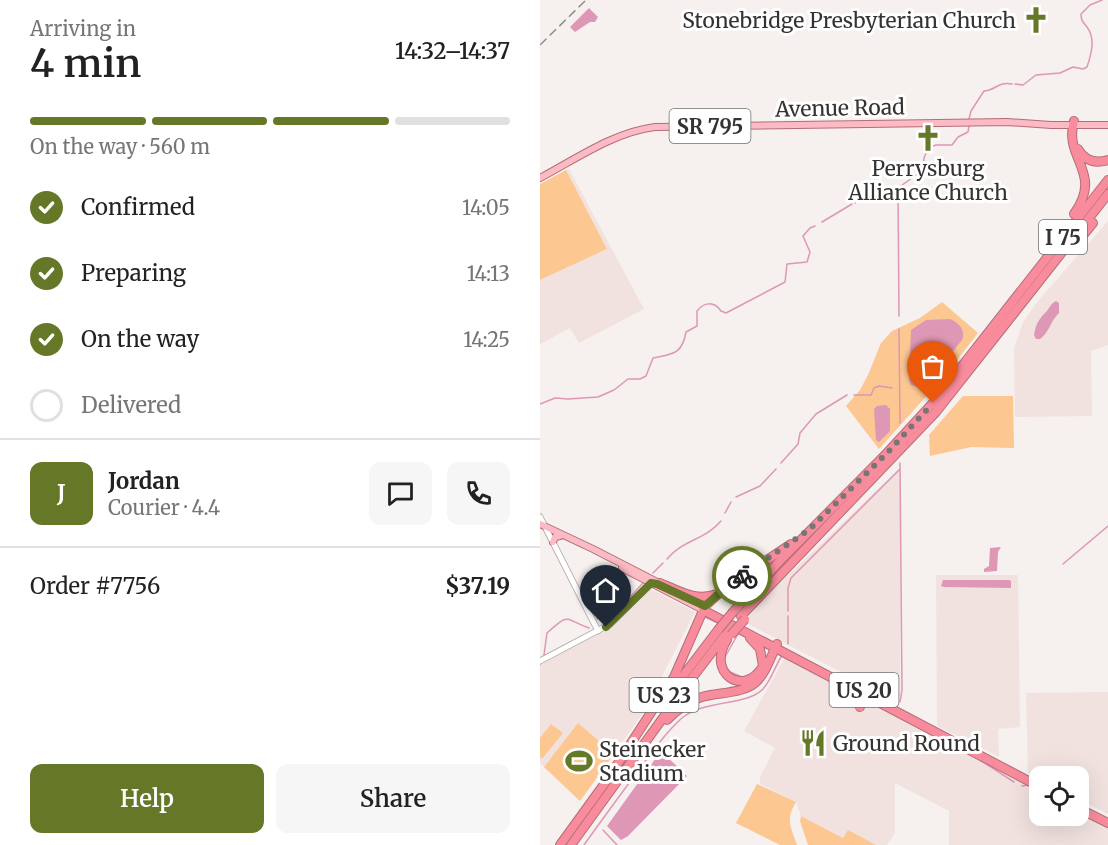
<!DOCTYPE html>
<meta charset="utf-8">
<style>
:root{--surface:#fff;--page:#f6f6f6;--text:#222;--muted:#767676;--line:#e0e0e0;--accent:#657828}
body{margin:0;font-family:Merriweather,serif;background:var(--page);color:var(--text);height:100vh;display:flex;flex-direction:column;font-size:22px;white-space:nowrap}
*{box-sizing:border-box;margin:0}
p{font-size:20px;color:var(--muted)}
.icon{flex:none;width:33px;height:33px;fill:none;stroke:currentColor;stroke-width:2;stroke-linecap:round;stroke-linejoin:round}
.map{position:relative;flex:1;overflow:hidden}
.side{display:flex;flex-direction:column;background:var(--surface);width:540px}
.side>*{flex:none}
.tools{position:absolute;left:489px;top:766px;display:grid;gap:12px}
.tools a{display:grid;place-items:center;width:60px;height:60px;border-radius:12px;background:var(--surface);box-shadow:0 6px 24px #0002;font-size:30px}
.pin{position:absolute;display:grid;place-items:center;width:51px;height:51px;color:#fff;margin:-62px -26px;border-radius:50% 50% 50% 0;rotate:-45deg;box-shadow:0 0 6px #0007}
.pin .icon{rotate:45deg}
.courier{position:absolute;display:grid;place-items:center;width:60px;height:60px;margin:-30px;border:4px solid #657828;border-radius:50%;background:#fff;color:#222;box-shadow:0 2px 8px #0007}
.headline em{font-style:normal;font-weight:600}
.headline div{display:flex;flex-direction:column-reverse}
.headline{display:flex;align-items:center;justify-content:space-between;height:102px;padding:0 30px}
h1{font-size:39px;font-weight:600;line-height:45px}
.bar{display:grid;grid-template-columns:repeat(4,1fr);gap:9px 6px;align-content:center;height:72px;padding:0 30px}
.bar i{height:8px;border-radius:4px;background:var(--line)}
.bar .selected{background:var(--accent)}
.bar p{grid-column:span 4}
.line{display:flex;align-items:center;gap:15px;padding:0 30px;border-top:2px solid var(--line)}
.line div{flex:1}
.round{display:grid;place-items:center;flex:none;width:63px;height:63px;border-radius:12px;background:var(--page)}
ol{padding:0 30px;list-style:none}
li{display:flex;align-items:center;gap:18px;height:66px}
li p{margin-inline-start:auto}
li .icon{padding:6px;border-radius:50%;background:var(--accent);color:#fff;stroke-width:4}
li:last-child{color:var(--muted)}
li i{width:33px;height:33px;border:3px solid var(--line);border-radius:50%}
.cta{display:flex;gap:12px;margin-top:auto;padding:12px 30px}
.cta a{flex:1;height:69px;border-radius:12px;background:var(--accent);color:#fff;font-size:24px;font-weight:600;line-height:69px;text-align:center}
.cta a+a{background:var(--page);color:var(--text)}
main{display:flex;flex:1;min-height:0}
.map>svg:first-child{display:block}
</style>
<main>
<section class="side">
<div class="headline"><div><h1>4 min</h1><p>Arriving in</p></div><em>14:32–14:37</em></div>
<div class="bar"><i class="selected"></i><i class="selected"></i><i class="selected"></i><i></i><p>On the way · 560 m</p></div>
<ol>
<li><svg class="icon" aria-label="check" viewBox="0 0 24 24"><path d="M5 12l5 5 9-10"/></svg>Confirmed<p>14:05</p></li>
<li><svg class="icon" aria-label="check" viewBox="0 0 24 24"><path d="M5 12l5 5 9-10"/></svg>Preparing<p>14:13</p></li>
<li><svg class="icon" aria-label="check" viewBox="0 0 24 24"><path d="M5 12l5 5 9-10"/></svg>On the way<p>14:25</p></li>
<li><i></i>Delivered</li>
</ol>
<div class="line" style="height:108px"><b class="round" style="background:var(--accent);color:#fff">J</b><div><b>Jordan</b><p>Courier · 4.4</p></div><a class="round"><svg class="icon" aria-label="chat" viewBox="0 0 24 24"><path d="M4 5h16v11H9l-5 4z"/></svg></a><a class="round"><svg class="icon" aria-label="phone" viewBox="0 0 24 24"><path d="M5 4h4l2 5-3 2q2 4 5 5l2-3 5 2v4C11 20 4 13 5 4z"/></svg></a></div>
<div class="line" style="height:78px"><div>Order #7756</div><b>$37.19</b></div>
<div class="cta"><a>Help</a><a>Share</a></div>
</section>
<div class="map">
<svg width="568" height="845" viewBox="0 0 568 845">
<rect width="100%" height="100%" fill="#f6f0ee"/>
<!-- built -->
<path fill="#f1e2df" d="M29,169L104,309L39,343L30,328L0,344V280L67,249L26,170Z
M568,221V345L551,351L552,416L475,417L474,348L483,322L498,301Z
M360,468V694L357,701L204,622L241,582Z
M396,575H478L480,727L458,729L459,757L397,726Z
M111,589L155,612L103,713L40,801L0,763V665L72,627Z
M245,657L499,792L500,816H538L539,812L568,827V845H409V811L355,783V833L347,845H336L308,831L303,838L261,816L256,802L220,784V777L235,748L204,731Z
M568,692V814L539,799L538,777H500L499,779L488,773L486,693Z"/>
<!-- green -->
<path fill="#fcc791" d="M26,170L67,249L0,280V184Z
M402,302L438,333L407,373L339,449L306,406L320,390L328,375L341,343L352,331L380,318Z
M423,396H473L474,448L431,447L390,456L389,435Z
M38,723L74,754L40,801L4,767Z
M11,724L23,733L2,759L0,757V738Z
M217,784L256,802C245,820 251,827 257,845H240L196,823Z
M261,816L303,838L308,830L336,845H268L260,821Z"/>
<!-- water -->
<path fill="#de97b5" d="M49,8L58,17L55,22H50L35,32L30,27Z
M516,301L519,303V313C510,321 510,332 500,339H496L494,335C496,324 498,320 506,312C510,308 510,304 516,301Z
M410,319C419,323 426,330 422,340L386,384L382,388L371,385L369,380L371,330L386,320Z
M346,405L350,409V431L339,442L336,440L334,409L337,406Z
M461,547L458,552L457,571L444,572V569L449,566L450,548Z
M403,580H469L471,581V588L404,587L401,586Z
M121,751L147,776L88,836L81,840L67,826Z"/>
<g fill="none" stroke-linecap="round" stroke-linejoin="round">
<!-- stream -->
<path stroke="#de97b5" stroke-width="1.5" d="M475,84L483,85L496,75L520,73L533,67L543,69L547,67C551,55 556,39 547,27C543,22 541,21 541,14L550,5L562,0
M429,119L431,111L444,91C455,91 458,81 472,84
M315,203L327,195L348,191L358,186
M282,222L312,204
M359,316L358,188L383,170L384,158L388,148L396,145H412L418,137L428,132L429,126
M359,329L360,423
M314,395H331L334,388L339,386L352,388
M0,404L15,398L28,399L58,397L74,390L88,379H100L106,376L113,358C132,354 142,355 146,332L157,326V311C164,302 174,301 181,311L186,313L245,282L247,264L267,262L270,252L263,236L270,228L275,226
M241,463L258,444L260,433L276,414L307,395
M196,497L220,486L236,469
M185,513L191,502
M127,559C144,539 165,540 181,521
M523,564L568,526
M113,573L123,563
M89,598L103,583
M248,611V588L251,578L360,469
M165,617L180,624
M57,619L61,615L72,614L86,601
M248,644V616
M4,655L7,633C30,612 24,619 49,628
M185,657L198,634
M0,665V664
M190,672L202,677
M360,702L362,690L360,463
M440,760L474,782
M482,786L488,785
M63,830L77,845
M44,845C61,821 78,798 95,775C110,755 124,734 142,718C165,699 207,706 223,689C231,680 235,667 241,657"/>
<defs>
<path id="secondary" d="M0,517L58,631
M0,661L70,624L112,583"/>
<path id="primary" d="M0,178C36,159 74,132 115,127L467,122L511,125H568
M0,524L53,549L123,585
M13,542L15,537L20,536
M82,568L163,610
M146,596L165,606"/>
<path id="highway" d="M538,149C545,161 555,164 568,160
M534,214C564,172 523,159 534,121
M535,245L553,223
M120,583C139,591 157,602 177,594
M163,610L500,787
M193,612L238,563L347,453L393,403L568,180
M201,616L396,412L568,194
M187,640C166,672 203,699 223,666L220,649L210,638
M133,689L178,630
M316,692L321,697L320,707
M127,720C137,710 148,701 162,697C178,692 203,694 216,682C226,673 231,656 237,644
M69,777L134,677L165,606L185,588L251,544
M538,808L568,823
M20,845L73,772
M31,845L146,686L188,631"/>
</defs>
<!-- secondary casing -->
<use href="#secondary" stroke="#b8b2b0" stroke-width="7"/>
<!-- primary casing -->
<use href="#primary" stroke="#b46d77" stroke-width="8"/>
<!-- highway casing -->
<use href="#highway" stroke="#b46d77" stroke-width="10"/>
<!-- secondary -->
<use href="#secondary" stroke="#fff" stroke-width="5"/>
<!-- primary -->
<use href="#primary" stroke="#fbbac4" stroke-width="6"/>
<!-- highway -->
<use href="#highway" stroke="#f98c9c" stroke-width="8"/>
<!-- rail -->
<path stroke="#908c8b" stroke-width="1.5" stroke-dasharray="9 4.5" stroke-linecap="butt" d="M0,45L46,0"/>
<defs>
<path id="highway-bridge" d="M178,630L193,612
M191,635L205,619"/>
</defs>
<!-- highway-bridge casing -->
<use href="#highway-bridge" stroke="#b46d77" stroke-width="10" stroke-linecap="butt"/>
<!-- highway-bridge -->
<use href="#highway-bridge" stroke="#f98c9c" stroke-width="8"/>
</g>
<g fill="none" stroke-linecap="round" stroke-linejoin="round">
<!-- done -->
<path stroke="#797574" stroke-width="6" stroke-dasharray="0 10.8" d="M202,576L270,529L347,453L393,403"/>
<!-- route -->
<path stroke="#657828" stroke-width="8" d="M66,627L111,583L117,584L165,606L185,588L202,576"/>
</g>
<!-- icons -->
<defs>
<symbol id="church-bare" viewBox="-9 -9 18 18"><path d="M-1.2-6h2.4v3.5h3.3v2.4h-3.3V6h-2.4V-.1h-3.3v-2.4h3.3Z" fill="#657828" stroke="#fff" stroke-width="2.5" paint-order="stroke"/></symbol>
<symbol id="restaurant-bare" viewBox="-9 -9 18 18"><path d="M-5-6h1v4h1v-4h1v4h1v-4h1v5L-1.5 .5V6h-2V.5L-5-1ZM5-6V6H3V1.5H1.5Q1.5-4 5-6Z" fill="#657828" stroke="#fff" stroke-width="2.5" paint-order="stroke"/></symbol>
<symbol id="stadium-bare" viewBox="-9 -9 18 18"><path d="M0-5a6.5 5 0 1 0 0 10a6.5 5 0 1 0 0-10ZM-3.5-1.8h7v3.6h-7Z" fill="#657828" stroke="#fff" stroke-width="2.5" paint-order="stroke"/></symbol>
</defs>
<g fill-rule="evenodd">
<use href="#church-bare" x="477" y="1" width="38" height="38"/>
<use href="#church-bare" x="369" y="119" width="38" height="38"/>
<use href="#restaurant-bare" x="254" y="724" width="38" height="38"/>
<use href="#stadium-bare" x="20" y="742" width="38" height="38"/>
</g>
<g text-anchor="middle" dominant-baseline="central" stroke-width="6" stroke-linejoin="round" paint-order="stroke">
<!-- shield labels -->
<g fill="#fff" stroke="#727070" stroke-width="1.5">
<rect x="129.5" y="109" width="81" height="34" rx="4.5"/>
<rect x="499" y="220" width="48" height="34" rx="4.5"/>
<rect x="289.5" y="673" width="69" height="34" rx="4.5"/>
<rect x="89.5" y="678" width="69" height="34" rx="4.5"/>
</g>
<g font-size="20" font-weight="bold" fill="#353332">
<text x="170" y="126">SR 795</text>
<text x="523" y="237">I 75</text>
<text x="324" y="690">US 20</text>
<text x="124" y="695">US 23</text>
</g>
<!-- poi labels -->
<g font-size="21" fill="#353332" stroke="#fff" text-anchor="start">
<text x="476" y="20" text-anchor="end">Stonebridge Presbyterian Church</text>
<text x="388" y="168" text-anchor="middle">Perrysburg<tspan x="388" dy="24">Alliance Church</tspan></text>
<text x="293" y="743">Ground Round</text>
<text x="59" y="749">Steinecker<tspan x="59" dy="24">Stadium</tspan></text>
</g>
<!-- street labels -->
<g font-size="21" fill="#353332" stroke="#fff">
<text transform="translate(300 108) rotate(-1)">Avenue Road</text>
</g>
</g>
</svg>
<div class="tools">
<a><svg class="icon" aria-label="locate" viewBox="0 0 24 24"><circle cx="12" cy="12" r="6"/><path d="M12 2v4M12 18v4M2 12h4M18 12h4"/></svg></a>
</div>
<div class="pin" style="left:393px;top:403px;background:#ea580c"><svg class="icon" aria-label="bag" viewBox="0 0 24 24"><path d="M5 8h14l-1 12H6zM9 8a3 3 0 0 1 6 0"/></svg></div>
<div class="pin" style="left:66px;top:627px;background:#1f2937"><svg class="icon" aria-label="home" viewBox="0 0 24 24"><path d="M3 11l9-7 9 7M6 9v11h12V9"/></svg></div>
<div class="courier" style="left:202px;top:576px"><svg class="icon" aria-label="bike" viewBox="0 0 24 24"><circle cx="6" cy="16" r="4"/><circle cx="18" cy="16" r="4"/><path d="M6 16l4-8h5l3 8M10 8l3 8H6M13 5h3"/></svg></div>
</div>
</main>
